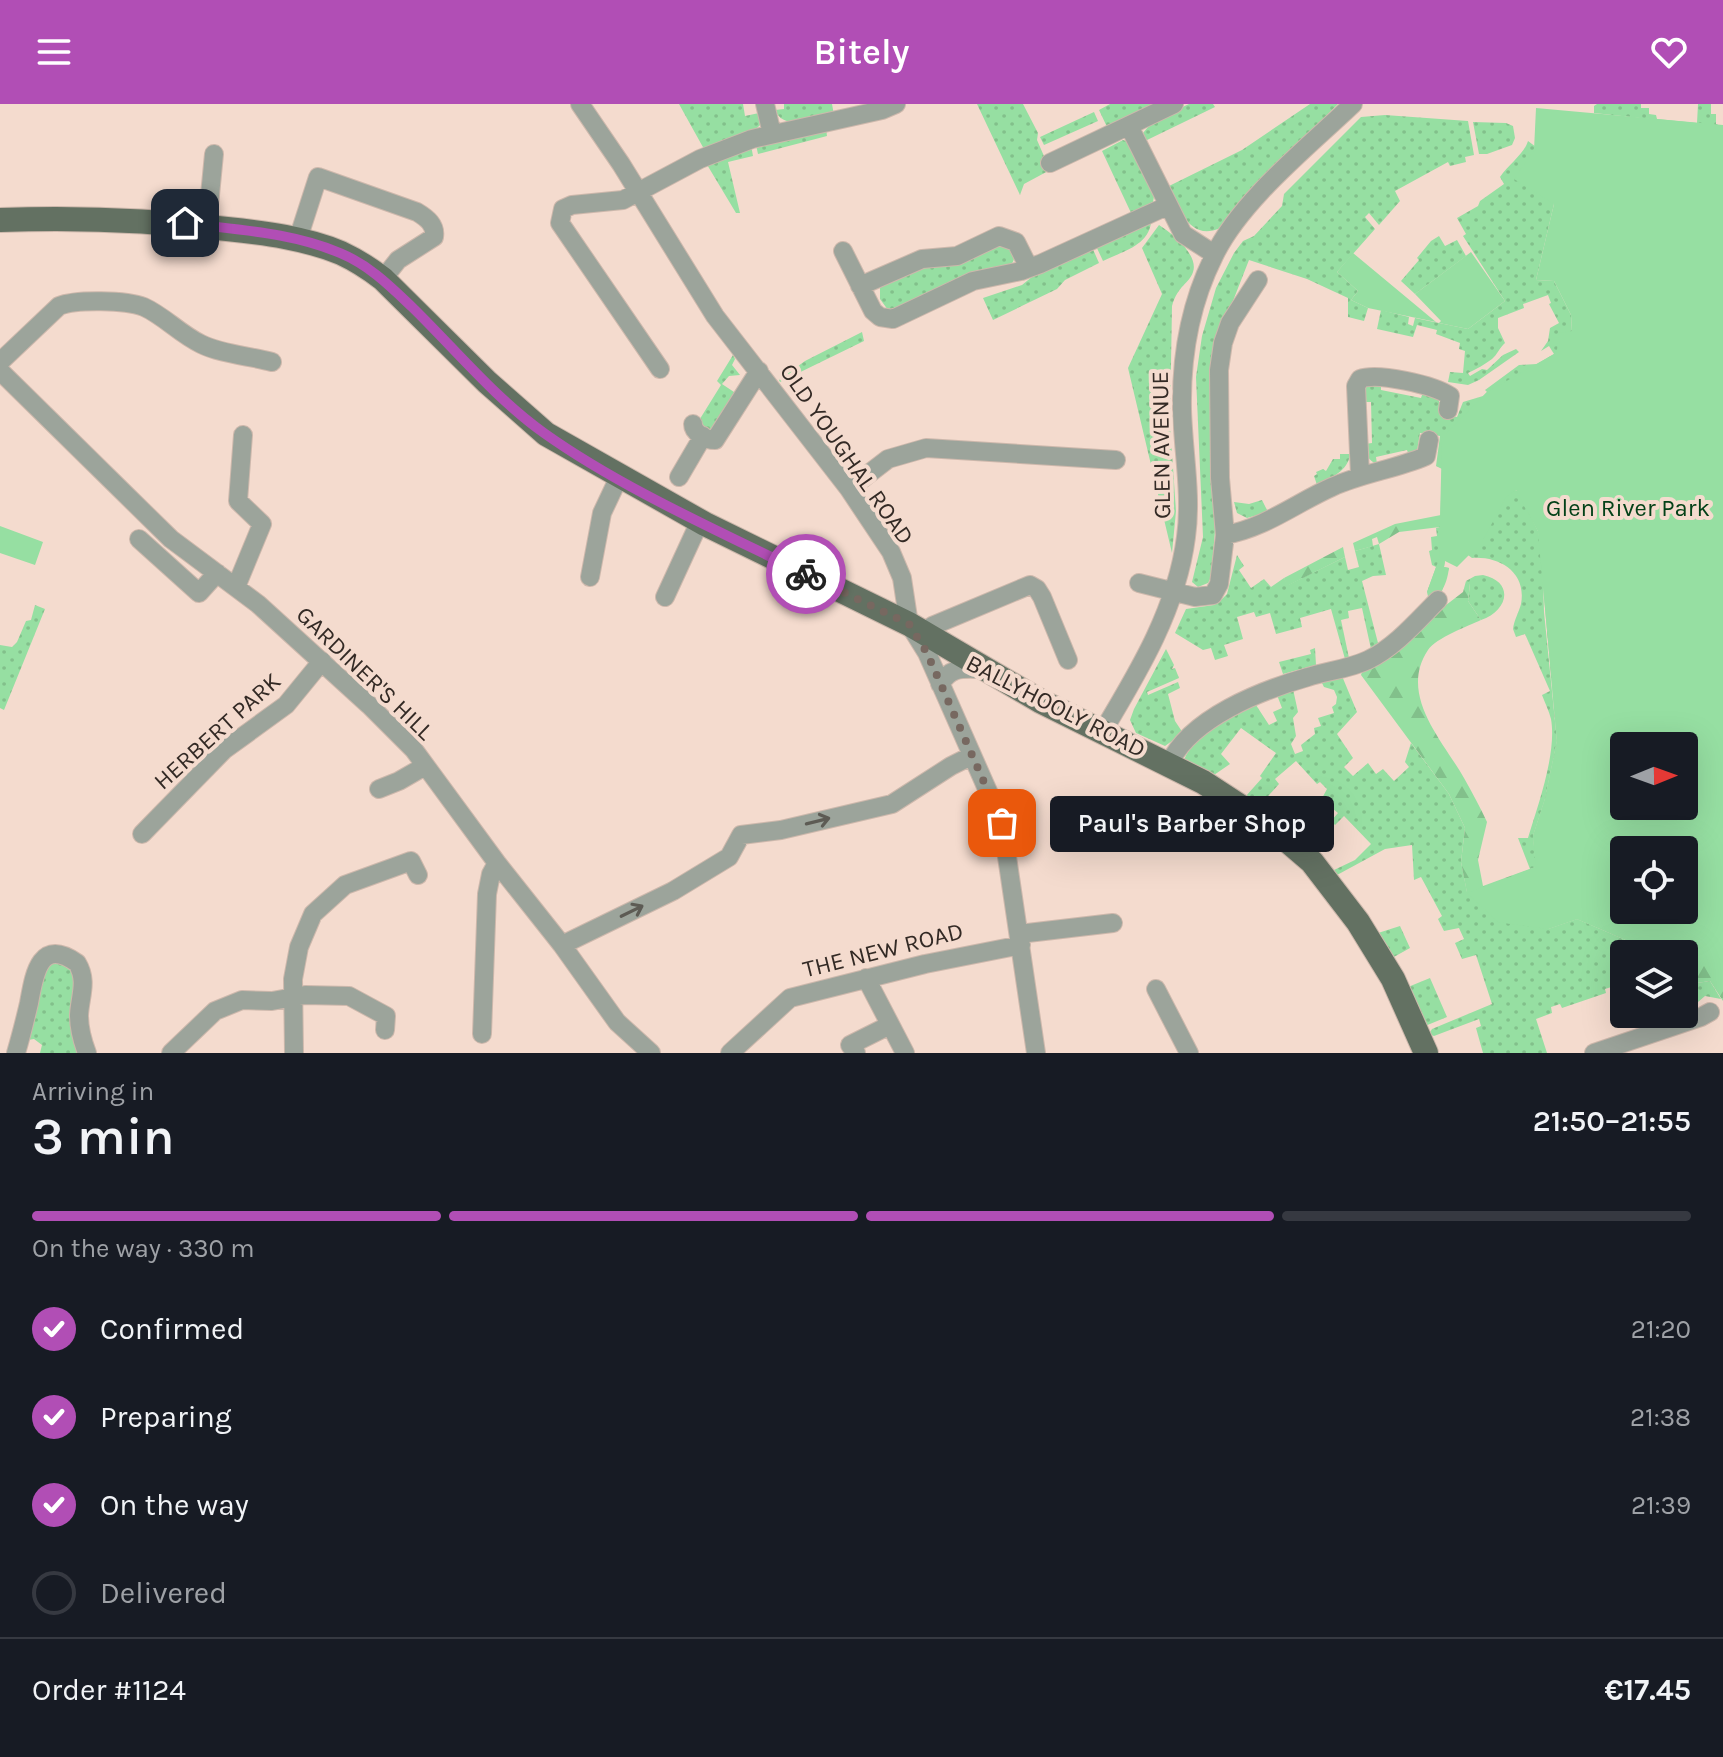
<!DOCTYPE html>
<meta charset="utf-8">
<style>
:root{--surface:#171b24;--page:#242831;--text:#f1f3f6;--muted:#9ea1a6;--line:#363941;--accent:#b14eb5}
body{margin:0;font-family:Karla,sans-serif;background:var(--page);color:var(--text);height:100vh;display:flex;flex-direction:column;font-size:30px;white-space:nowrap}
*{box-sizing:border-box;margin:0}
p{font-size:26px;color:var(--muted)}
.icon{flex:none;width:44px;height:44px;fill:none;stroke:currentColor;stroke-width:2;stroke-linecap:round;stroke-linejoin:round}
.map{position:relative;height:949px;overflow:hidden}
.details{display:flex;flex-direction:column;background:var(--surface);flex:1}
.details>*{flex:none}
.needle{width:52px;rotate:89deg}
.controls{position:absolute;left:1610px;top:628px;display:grid;gap:16px}
.controls a{display:grid;place-items:center;width:88px;height:88px;border-radius:8px;background:var(--surface);box-shadow:0 8px 32px #0002;font-size:40px}
.pin{position:absolute;display:grid;place-items:center;width:68px;height:68px;color:#fff;margin:-34px;border-radius:16px;box-shadow:0 4px 12px #0006}
.courier{position:absolute;display:grid;place-items:center;width:80px;height:80px;margin:-40px;border:6px solid #b14eb5;border-radius:50%;background:#fff;color:#222;box-shadow:0 2px 10px #0007}
.bubble{position:absolute;height:56px;border-radius:8px;background:var(--surface);box-shadow:0 8px 32px #0002;font-size:26px;font-weight:600;line-height:56px;text-align:center}
.headline em{font-style:normal;font-weight:600}
.headline div{display:flex;flex-direction:column-reverse}
.headline{display:flex;align-items:center;justify-content:space-between;height:136px;padding:0 32px}
h1{font-size:52px;font-weight:600;line-height:60px}
.bar{display:grid;grid-template-columns:repeat(4,1fr);gap:12px 8px;align-content:center;height:96px;padding:0 32px}
.bar i{height:10px;border-radius:6px;background:var(--line)}
.bar .current{background:var(--accent)}
.bar p{grid-column:span 4}
.line{display:flex;align-items:center;gap:20px;padding:0 32px;border-top:2px solid var(--line)}
.line div{flex:1}
ol{padding:0 32px;list-style:none}
li{display:flex;align-items:center;gap:24px;height:88px}
li p{margin-inline-start:auto}
li .icon{padding:8px;border-radius:50%;background:var(--accent);color:#fff;stroke-width:4}
li:last-child{color:var(--muted)}
li i{width:44px;height:44px;border:4px solid var(--line);border-radius:50%}
header{display:flex;justify-content:space-between;align-items:center;height:104px;padding:0 32px;background:var(--accent);color:#fff;font-size:36px;font-weight:600}
.map>svg:first-child{display:block}
</style>
<header><svg class="icon" aria-label="menu" viewBox="0 0 24 24"><path d="M4 6h16M4 12h16M4 18h16"/></svg>Bitely<svg class="icon" aria-label="heart" viewBox="0 0 24 24"><path d="M12 20l-8-8c-3-5 5-10 8-4 3-6 11-1 8 4z"/></svg></header>
<div class="map">
<svg width="1723" height="949" viewBox="0 0 1723 949">
<defs>
<pattern id="grass-dots" width="8" height="8" patternUnits="userSpaceOnUse" patternTransform="scale(2)"><rect width="8" height="8" fill="#96dfa2"/><path d="M2 2h.1M6 6h.1" fill="none" stroke="#82c08b" stroke-width="1.8" stroke-linecap="round"/></pattern>
<pattern id="forest-firs" width="22" height="20" patternUnits="userSpaceOnUse" patternTransform="scale(2)"><rect width="22" height="20" fill="#96dfa2"/><path d="M5 1l3.5 6h-7zM16 11l3.5 6h-7z" fill="#82c08b"/></pattern>
</defs>
<rect width="100%" height="100%" fill="#f4dbce"/>
<!-- grass -->
<path fill="url(#grass-dots)" d="M679,0H743L745,12L759,9L760,21L753,28L704,45Z
M784,0H832L834,11C815,14 784,28 775,6L784,5Z
M977,0H1023L1038,29L1037,36L1050,66L1024,80L1020,91Z
M1110,0H1162L1108,25L1099,6Z
M1189,0H1213L1215,3L1145,37L1143,29L1153,17Z
M1310,0H1338L1240,98L1220,124C1190,138 1179,104 1167,83L1242,46Z
M1597,0H1641V4H1649V10L1656,11L1657,15L1697,19L1698,0H1711V10H1716V20L1723,23L1594,9V2Z
M1094,8L1098,17L1044,41L1040,33Z
M1385,11L1468,17L1474,51L1465,53L1466,58L1450,62L1448,58L1395,87L1400,97L1379,121L1369,109L1365,113L1375,125L1337,168L1358,187L1351,196L1368,204L1364,217L1348,213V194L1307,175L1249,156L1222,225L1213,375L1215,427L1211,473L1208,479L1198,483L1192,478L1203,433L1196,273L1202,232L1216,184L1234,149L1243,137L1254,132L1282,102L1284,90L1361,13Z
M1473,18L1506,19L1513,22L1515,34L1512,41L1487,50H1479Z
M826,25L827,32L758,50L756,41Z
M1123,36L1129,38L1155,87L1153,98L1132,111L1102,47Z
M1528,37L1540,46L1554,100L1536,176L1554,177L1571,211L1572,228L1445,457L1444,463L1449,464L1442,487L1427,488L1436,463L1432,461L1429,447L1432,446L1431,433L1437,432L1436,424L1440,423L1442,365L1436,362L1440,332L1420,329L1417,347L1409,352L1407,346L1376,353L1377,360C1367,356 1366,350 1365,340L1372,339L1371,298H1363L1365,281L1381,279V286L1421,294L1423,288L1439,294V309L1457,313L1463,298L1483,292L1487,288L1485,286L1519,261L1537,260L1554,250L1549,242L1541,247L1548,237L1550,224L1559,219L1549,200L1551,199L1548,191L1523,200L1524,204L1498,214V224L1505,239C1500,243 1497,251 1492,255C1485,260 1477,265 1468,269L1470,272L1482,265L1487,266L1503,251L1516,245L1519,248L1479,276L1468,281L1448,278L1450,268L1463,269L1465,247L1459,245L1460,239L1436,230L1437,226L1417,221L1413,233L1377,225L1381,206L1409,213L1408,220L1413,222L1415,214L1468,225L1505,197L1463,132L1466,130L1457,114L1478,102L1480,97L1504,80L1500,73C1509,60 1524,50 1528,37Z
M751,41L753,52L728,58L740,109H736L706,59Z
M1151,119C1148,142 1121,148 1103,157L1096,142Z
M1159,121C1172,129 1199,151 1193,168C1189,180 1178,181 1172,202L1170,320L1176,407L1172,449L1128,264L1162,190L1142,144Z
M1439,132L1445,142L1457,136L1466,152L1415,190L1401,177L1419,156L1417,154L1431,137Z
M996,140L1008,141C1014,150 1017,154 1010,162L901,206H888L880,195V183L887,176Z
M1092,143L1099,159L1065,176L1057,185L993,216L983,194L1022,181L1038,168Z
M862,228L864,237L780,278L779,276L805,257Z
M733,251L735,255L732,261L740,271L729,272L722,280L740,292L714,331L698,318L721,281L717,277Z
M1340,350H1350C1348,368 1331,373 1317,381L1314,372L1317,370L1316,368L1323,365L1326,367L1333,355H1340Z
M1508,385L1515,386L1589,416L1618,421L1723,417V516L1623,504L1598,710L1723,727V809L1684,791V746H1624V766L1604,757L1594,721L1592,641L1596,513L1602,484L1615,472L1591,457L1579,456L1569,440L1568,420L1518,387L1538,427L1542,448L1544,508L1557,637L1545,695L1533,732L1536,763L1530,765L1518,734H1528C1538,701 1557,649 1551,615C1549,607 1545,599 1542,591L1550,587L1525,530L1516,533L1513,525C1514,516 1519,508 1521,500C1527,468 1499,452 1472,454L1468,451C1478,429 1488,398 1508,385Z
M1262,396L1268,408L1247,414L1237,409L1234,398L1249,400Z
M1379,440L1386,471L1373,472L1362,477L1378,539L1371,545L1362,504L1348,507L1349,514L1341,516L1349,554L1345,555L1331,505L1300,514L1302,523L1276,530L1270,509L1256,513L1254,508L1237,513L1243,535L1224,541L1228,552L1215,556L1211,544L1203,546L1175,529L1186,505L1214,501L1221,496L1227,490L1237,451L1244,462L1239,466L1251,484L1264,475L1271,483L1284,474L1288,481L1345,453L1348,466L1359,463L1355,447Z
M1483,471C1515,478 1508,507 1481,516L1468,497L1470,480L1466,477L1475,472Z
M35,501L45,505L4,606L0,604V541L12,543L17,538L26,517L31,516Z
M1315,544L1316,561L1283,570L1279,558L1311,550L1310,546Z
M1166,545L1174,561L1172,565L1175,564L1179,574L1147,588L1148,591L1178,578L1180,584L1168,590L1175,617L1183,629L1165,642L1136,629L1130,616L1134,605Z
M1342,572L1357,608L1337,630L1353,654L1344,663L1353,672L1368,659L1376,670L1383,665L1394,677L1409,663L1405,658L1411,639L1449,690L1465,724L1461,758L1467,788L1548,825L1577,815L1656,849L1624,850V879L1605,885L1606,889L1562,904L1560,900L1551,903L1552,909L1536,915L1547,949H1483L1476,924L1481,922L1479,915L1434,932L1429,930L1432,925L1492,900L1476,851L1462,855L1455,839L1464,835L1459,824L1444,827L1438,815L1442,812L1421,773L1414,776L1412,741L1385,745L1337,771L1334,766L1355,756L1371,740L1344,712L1335,721L1331,717L1338,709L1327,700L1324,702L1320,698L1327,685L1320,678L1317,680L1296,657L1275,675L1279,680L1260,701L1246,692L1262,674L1260,672L1276,649L1241,624L1221,650L1230,660L1214,671L1184,656C1195,629 1232,614 1256,601L1269,621L1277,617L1273,608L1282,604L1277,591L1293,585L1298,608L1293,614L1296,632L1291,640L1295,650L1303,647L1301,641L1315,630L1314,624L1321,622L1318,614L1334,609L1332,603L1336,600L1337,593L1334,586L1324,583L1321,577Z
M1400,822L1410,844L1392,854L1378,829Z
M49,860H62L74,869L78,949H40L42,941L34,935L28,936L40,875Z
M1430,874L1447,913L1425,922L1408,883Z
M1710,877L1721,895L1705,892L1684,910V881Z"/>
<!-- forest -->
<path fill="url(#forest-firs)" d="M1515,386L1543,402L1624,806L1723,809V897L1710,877L1684,881V850H1652L1655,848L1577,815L1548,825L1498,818L1467,789L1461,758L1465,724L1449,690L1361,571L1363,565L1463,488L1466,477L1470,479L1468,497L1481,516C1468,522 1436,534 1428,546C1398,591 1443,637 1464,674C1472,688 1480,703 1487,718L1478,756L1483,782L1535,763L1533,732L1545,695L1557,637L1538,427Z
M1441,411L1440,423L1399,428L1379,440L1377,433L1372,435L1373,442L1355,447L1353,439L1395,420Z
M1343,443L1345,453L1287,482L1284,474Z"/>
<!-- park -->
<path fill="#96dfa2" fill-rule="evenodd" d="M1536,4L1723,21V858L1714,849H1656L1577,815L1548,825L1498,818L1467,789L1536,763L1533,732L1545,695L1557,637L1538,427L1516,386L1506,393L1482,438L1457,463L1445,457L1444,463L1449,464C1447,478 1443,491 1429,497L1427,488L1439,455L1442,334L1487,288L1554,250L1557,246L1559,229L1572,227L1571,211L1554,177L1536,176L1554,100L1514,75L1534,46ZM1624,642H1684V702H1624ZM1624,746H1684V806H1624Z
M1471,148L1505,197L1468,225L1439,219L1441,217L1415,190Z
M1353,149L1436,218L1368,204L1351,196L1358,187L1337,168Z
M0,422L43,438L35,461L0,449Z"/>
<g fill="none" stroke-linecap="round" stroke-linejoin="round">
<defs>
<path id="minor" d="M580,0L621,60L715,212L849,385L891,448L902,474L909,520L927,549L1002,719L1036,949
M765,0L772,30
M1129,22L1183,130L1214,150
M1050,59L1174,0
M207,122L214,50
M298,135L318,73L417,108C427,114 436,121 434,133L398,156L383,175
M843,147L873,207L880,213L893,215L973,177L1021,167L1040,160L1167,102
M860,182L922,155L957,152L999,132L1016,138L1029,164
M0,258L59,202C76,195 126,196 144,203C164,212 180,230 201,240C221,250 250,252 272,258
M660,265L560,119L563,105L572,101L623,96L700,55L752,35L882,6L896,0
M0,267L171,435L258,500L369,601L414,646L497,759L562,841L617,918L651,949
M693,320C693,329 706,336 715,336L759,267
M1360,371L1356,282L1360,275C1377,268 1434,281 1450,292L1448,306
M679,373L703,332
M849,385L888,355L926,344L1116,356
M1225,431L1220,374L1219,266L1223,239L1230,219L1258,176
M139,435L199,489L217,469
M590,473L602,409L619,373
M1139,479L1195,493L1213,491L1219,480L1225,431C1265,424 1296,399 1332,383C1363,369 1396,365 1426,352L1429,336
M236,483L262,420L238,397L243,331
M665,493L700,417
M927,532L932,522L1030,481L1037,485L1042,493L1068,556
M940,580C952,562 962,565 982,565
M1103,627C1139,567 1177,504 1186,433C1192,391 1183,347 1182,305C1181,252 1190,200 1214,152C1240,97 1309,42 1353,0
M1169,660C1190,614 1262,586 1308,573C1327,567 1349,565 1368,556C1395,543 1417,517 1438,496
M379,685L399,677L425,662
M142,730L224,646L286,601L322,557
M1019,830L1113,819
M562,841L673,787L729,753L741,731L781,726L892,700L951,662L971,652
M866,874L905,949
M1156,885L1189,949
M482,930L487,790L491,770L497,759
M16,949C21,932 25,916 29,899C34,872 39,832 77,859C88,877 80,892 79,911C79,924 82,936 87,949
M171,949L215,907L242,896L272,897L305,891L349,892L386,912L385,926
M294,949L293,875L299,843L313,810L345,781L411,757L418,771
M730,949L790,894L925,860L1021,841
M856,949L850,941L890,921
M1594,949L1701,913L1710,908"/>
<path id="major" d="M0,116C76,113 151,116 227,125C265,129 305,134 341,149C356,156 370,165 383,175L487,278L546,330L705,420L909,520L1040,597L1203,678L1269,721L1312,758L1358,818L1393,875L1426,949"/>
</defs>
<!-- minor casing -->
<use href="#minor" stroke="#cdb8ac" stroke-width="20"/>
<!-- major casing -->
<use href="#major" stroke="#cdb8ac" stroke-width="26"/>
<!-- minor -->
<use href="#minor" stroke="#9ca49b" stroke-width="18"/>
<!-- major -->
<use href="#major" stroke="#637162" stroke-width="24"/>
</g>
<!-- one-way arrows -->
<defs><path id="oneway-shaft" d="M-6 0H5M1.5-3L5.5 0L1.5 3" fill="none" stroke-width="1.6" stroke-linecap="round" stroke-linejoin="round" transform="scale(2)"/></defs>
<g stroke="#5d5b54">
<use href="#oneway-shaft" transform="translate(818 717) rotate(-14)"/>
<use href="#oneway-shaft" transform="translate(632 807) rotate(-26)"/>
</g>
<g fill="none" stroke-linecap="round" stroke-linejoin="round">
<!-- done -->
<path stroke="#776860" stroke-width="8" stroke-dasharray="0 14.4" d="M806,470L909,520L927,549L1002,719"/>
<!-- route -->
<path stroke="#b14eb5" stroke-width="10" d="M185,119C236,126 291,128 340,149C369,161 390,182 412,203C455,245 495,294 544,329C621,384 721,428 806,470"/>
</g>
<g text-anchor="middle" dominant-baseline="central" stroke-width="8" stroke-linejoin="round" paint-order="stroke">
<!-- street labels -->
<g font-size="24" fill="#332a25" stroke="#f4dbce">
<text transform="translate(1161 341) rotate(-91)">GLEN AVENUE</text>
<text transform="translate(847 350) rotate(55)">OLD YOUGHAL ROAD</text>
<text transform="translate(365 569) rotate(44)">GARDINER'S HILL</text>
<text transform="translate(1056 602) rotate(27)">BALLYHOOLY ROAD</text>
<text transform="translate(217 627) rotate(-42)">HERBERT PARK</text>
<text transform="translate(883 846) rotate(-14)">THE NEW ROAD</text>
</g>
<!-- park labels -->
<g font-size="24" fill="#034118" stroke="#f4dbce">
<text x="1628" y="404">Glen River Park</text>
</g>
</g>
</svg>
<div class="controls">
<a><svg class="needle" viewBox="-14 -14 28 28"><path d="M0-13l5 13h-10z" fill="#e53935"/><path d="M0 13l5-13h-10z" fill="#9ea1a6"/></svg></a>
<a><svg class="icon" aria-label="locate" viewBox="0 0 24 24"><circle cx="12" cy="12" r="6"/><path d="M12 2v4M12 18v4M2 12h4M18 12h4"/></svg></a>
<a><svg class="icon" aria-label="layers" viewBox="0 0 24 24"><path d="M12 4l9 5-9 5-9-5zM3 14l9 5 9-5"/></svg></a>
</div>
<div class="pin" style="left:1002px;top:719px;background:#ea580c"><svg class="icon" aria-label="bag" viewBox="0 0 24 24"><path d="M5 8h14l-1 12H6zM9 8a3 3 0 0 1 6 0"/></svg></div>
<div class="pin" style="left:185px;top:119px;background:#1f2937"><svg class="icon" aria-label="home" viewBox="0 0 24 24"><path d="M3 11l9-7 9 7M6 9v11h12V9"/></svg></div>
<div class="courier" style="left:806px;top:470px"><svg class="icon" aria-label="bike" viewBox="0 0 24 24"><circle cx="6" cy="16" r="4"/><circle cx="18" cy="16" r="4"/><path d="M6 16l4-8h5l3 8M10 8l3 8H6M13 5h3"/></svg></div>
<div class="bubble" style="left:1050px;top:692px;width:284px">Paul's Barber Shop</div>
</div>
<section class="details">
<div class="headline"><div><h1>3 min</h1><p>Arriving in</p></div><em>21:50–21:55</em></div>
<div class="bar"><i class="current"></i><i class="current"></i><i class="current"></i><i></i><p>On the way · 330 m</p></div>
<ol>
<li><svg class="icon" aria-label="check" viewBox="0 0 24 24"><path d="M5 12l5 5 9-10"/></svg>Confirmed<p>21:20</p></li>
<li><svg class="icon" aria-label="check" viewBox="0 0 24 24"><path d="M5 12l5 5 9-10"/></svg>Preparing<p>21:38</p></li>
<li><svg class="icon" aria-label="check" viewBox="0 0 24 24"><path d="M5 12l5 5 9-10"/></svg>On the way<p>21:39</p></li>
<li><i></i>Delivered</li>
</ol>
<div class="line" style="height:104px"><div>Order #1124</div><b>€17.45</b></div>
</section>
